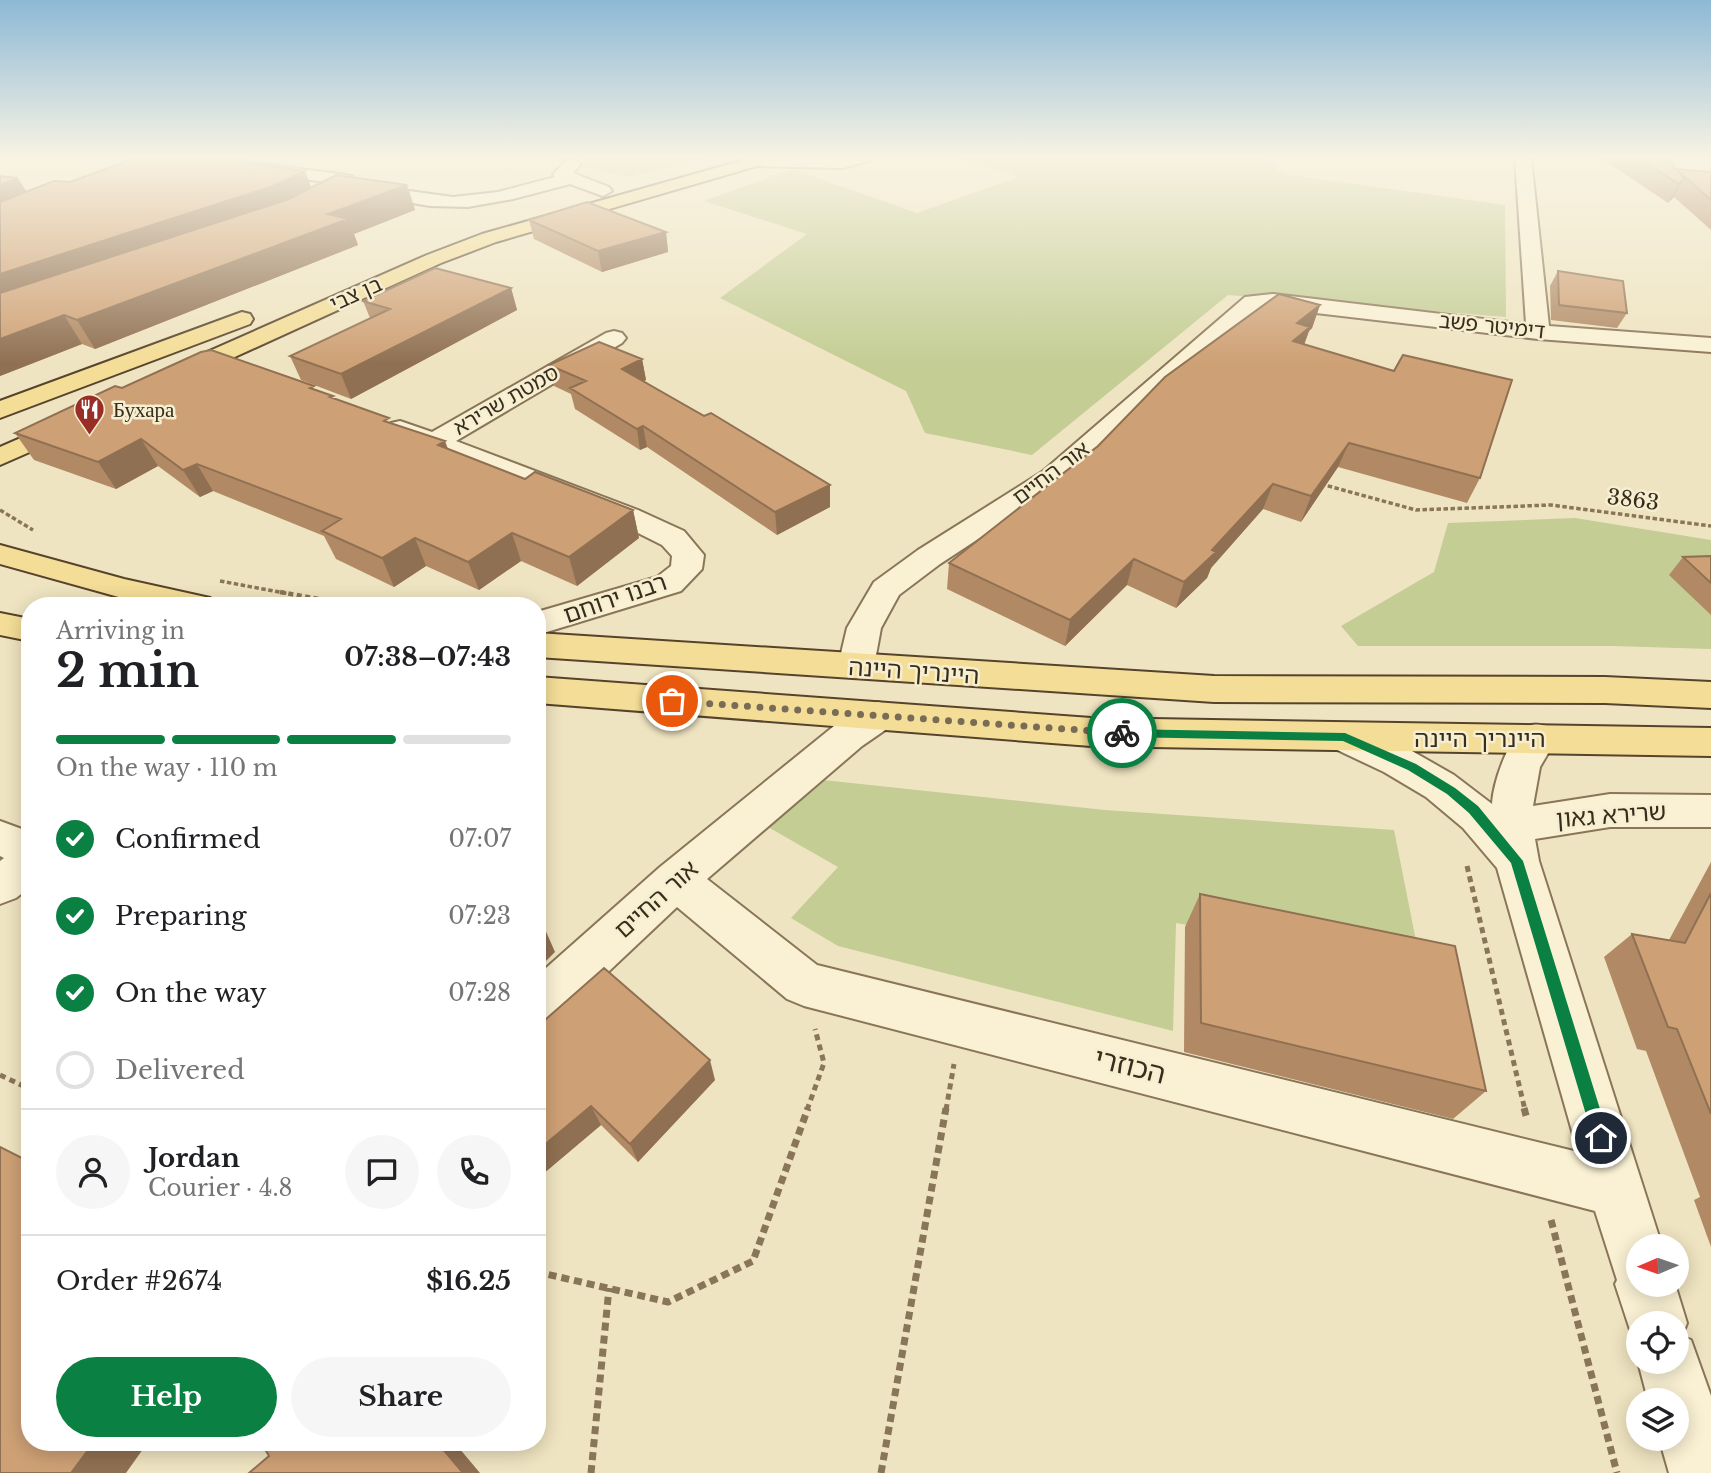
<!DOCTYPE html>
<meta charset="utf-8">
<style>
:root{--surface:#fff;--page:#f6f6f6;--text:#202124;--muted:#757577;--line:#e0e0e0;--accent:#0b8043}
body{margin:0;font-family:"Libre Baskerville","Noto Sans Hebrew",serif;background:var(--page);color:var(--text);height:100vh;display:flex;flex-direction:column;font-size:26px;white-space:nowrap}
*{box-sizing:border-box;margin:0}
p{font-size:23px;color:var(--muted)}
.icon{flex:none;width:38px;height:38px;fill:none;stroke:currentColor;stroke-width:2;stroke-linecap:round;stroke-linejoin:round}
.map{position:relative;flex:1;overflow:hidden}
.details{position:absolute;left:21px;top:597px;width:525px;height:854px;display:flex;flex-direction:column;background:var(--surface);border-radius:28px;box-shadow:0 4px 18px #0003}
.details>*{flex:none}
.needle{width:46px;rotate:268deg}
.buttons{position:absolute;left:1626px;top:1234px;display:grid;gap:14px}
.buttons a{display:grid;place-items:center;width:63px;height:63px;border-radius:50%;background:var(--surface);box-shadow:0 4px 18px #0003;font-size:35px}
.pin{position:absolute;display:grid;place-items:center;width:60px;height:60px;color:#fff;margin:-30px;border:4px solid #fff;border-radius:50%;box-shadow:0 2px 7px #0007}
.courier{position:absolute;display:grid;place-items:center;width:70px;height:70px;margin:-35px;border:5px solid #0b8043;border-radius:50%;background:#fff;color:#222;box-shadow:0 2px 9px #0007}
.summary em{font-style:normal;font-weight:700}
.summary div{display:flex;flex-direction:column-reverse}
.summary{display:flex;align-items:center;justify-content:space-between;height:119px;padding:0 35px}
h1{font-size:46px;font-weight:700;line-height:52px}
.bar{display:grid;grid-template-columns:repeat(4,1fr);gap:10px 7px;align-content:center;height:84px;padding:0 35px}
.bar i{height:9px;border-radius:5px;background:var(--line)}
.bar .active{background:var(--accent)}
.bar p{grid-column:span 4}
.line{display:flex;align-items:center;gap:18px;padding:0 35px;border-top:2px solid var(--line)}
.line div{flex:1}
.round{display:grid;place-items:center;flex:none;width:74px;height:74px;border-radius:37px;background:var(--page)}
ol{padding:0 35px;list-style:none}
li{display:flex;align-items:center;gap:21px;height:77px}
li p{margin-inline-start:auto}
li .icon{padding:7px;border-radius:50%;background:var(--accent);color:#fff;stroke-width:4}
li:last-child{color:var(--muted)}
li i{width:38px;height:38px;border:4px solid var(--line);border-radius:50%}
.primary-button{display:flex;gap:14px;margin-top:auto;padding:14px 35px}
.primary-button a{flex:1;height:80px;border-radius:42px;background:var(--accent);color:#fff;font-size:28px;font-weight:700;line-height:80px;text-align:center}
.primary-button a+a{background:var(--page);color:var(--text)}
.map>svg:first-child{display:block}
</style>
<div class="map">
<svg width="1711" height="1473" viewBox="0 0 1711 1473">
<rect width="100%" height="100%" fill="#efe4c1"/>
<!-- green -->
<path fill="#c3cd94" d="M590,158H705L628,177L578,165Z
M960,158H1265L1283,174L1505,205L1506,317L1228,295L1032,455L925,433L906,391L720,298L807,234L704,201L792,169L917,213L1019,177Z
M1575,518L1711,540V649L1613,646H1358L1341,626L1434,572L1448,523Z
M823,780L1105,810L1394,830L1421,966L1176,923L1173,1031L838,946L791,918L838,867L768,827Z"/>
<g fill="none" stroke-linecap="round" stroke-linejoin="round">
<defs>
<path id="minor" d="M176,158H218L346,175L352,176L358,184L453,197L498,192L555,177L553,174L567,160L573,159L581,164L573,173L609,187L612,191L603,196L570,184L513,199L468,207L430,206L354,193L327,205L318,200L340,184L184,163Z
M747,158H870L868,161L843,168L753,166L747,164L745,161Z
M1515,158H1531L1549,326L1711,338V352L1538,339L1273,308H1259L1062,484L940,564L899,595L881,628L874,666L869,675L856,678L843,675L838,666L847,628L874,582L918,550L1042,472L1245,297L1273,294L1526,324Z
M614,331L622,333L626,338L622,343L456,441L638,510L684,531L704,555L702,569L681,591L537,635V612L657,577L671,566L672,556L662,545L616,522L391,435L387,429L391,423L400,421L432,432L606,333Z
M878,702L891,706L897,716L891,726L862,746L707,879L817,965L1578,1152L1497,868L1463,828L1426,797L1384,772L1331,747L1326,737L1331,727L1345,723L1412,751L1454,775L1492,804C1493,784 1507,740 1525,728C1533,722 1543,725 1552,728L1557,738L1540,767L1533,806L1610,794L1711,795V827H1610L1535,839L1539,861L1662,1246H1638V1284H1675L1687,1323L1682,1336L1691,1340L1711,1396V1473H1669L1659,1438H1676V1400H1648L1638,1362H1676V1323H1638V1346L1635,1345L1615,1284L1617,1280L1595,1211L804,1006L787,999L677,907L554,1023L537,1030V976L660,867L834,726L865,706Z
M0,821L30,832V887L16,898L0,904V861L4,858L0,856Z"/>
<path id="major" d="M751,158H776L774,161L496,242L441,263L182,381L173,383L164,381L161,376L164,371L427,255L482,234Z
M242,312L250,314L253,319L250,324L0,418V401Z
M71,416L80,418L84,424L80,430L0,465V447Z
M0,545L124,579L210,598L214,606H151L0,564Z
M0,613L30,619V641L0,635Z
M537,633L1214,676L1605,677L1711,682V708L1605,703L1214,702L537,657Z
M537,677L1091,718L1711,728V756L1091,746L537,703Z"/>
</defs>
<!-- minor casing -->
<use href="#minor" stroke="#897558" stroke-width="4"/>
<!-- major casing -->
<use href="#major" stroke="#56432c" stroke-width="4"/>
<!-- path-far3 -->
<path stroke="#897558" stroke-width="3.5" stroke-dasharray="4.5 2.5" stroke-linecap="butt" d="M1321,484L1416,510L1551,505L1711,526
M0,510L33,530
M220,581L290,594"/>
<!-- path-far2 -->
<path stroke="#897558" stroke-width="4.5" stroke-dasharray="5 3.5" stroke-linecap="butt" d="M280,592L357,606"/>
<!-- path-far1 -->
<path stroke="#897558" stroke-width="5" stroke-dasharray="6 4.5" stroke-linecap="butt" d="M1467,866L1525,1110
M0,1075L30,1089
M807,1110L824,1063L815,1029
M946,1110L954,1064"/>
<!-- path -->
<path stroke="#897558" stroke-width="7" stroke-dasharray="8 5" stroke-linecap="butt" d="M1524,1108L1527,1119
M1551,1220L1617,1473
M537,1269L546,1274L668,1302L753,1261L808,1108
M591,1473L609,1288
M881,1473L946,1108"/>
<!-- minor -->
<use href="#minor" fill="#faf1d4" fill-rule="evenodd"/>
<!-- major -->
<use href="#major" fill="#f4dd97" fill-rule="evenodd"/>
</g>
<!-- wall -->
<path fill="#b18a65" d="M1601,158H1666L1676,169L1711,172V230L1674,197L1668,203Z
M305,171L311,188L407,185L415,210L354,234L358,245L95,349L82,344L0,376L26,192L70,182Z
M529,220L666,232L668,252L602,272L534,239Z
M1558,271L1627,313L1617,328L1551,320L1550,286Z
M511,288L517,310L351,399L301,380L290,356L370,318L363,301Z
M1320,305L1312,328L1309,331L1304,345L1480,478L1467,503L1338,467L1301,522L1263,509L1211,568L1207,578L1176,608L1127,585L1065,646L947,589L949,563L1098,446Z
M642,359L646,380L643,381L830,485V507L777,535L647,447L640,450L575,409L571,394L554,386L549,365Z
M122,388L316,390L448,449L525,479L633,510L639,538L577,586L521,561L479,590L426,566L394,587L336,559L324,536L213,491L200,497L158,466L116,489L34,460L15,433Z
M1711,556V615L1669,575L1683,557Z
M1711,862V1247L1694,1200L1700,1197L1646,1051L1637,1049L1604,957L1632,934L1669,940Z
M1200,894L1486,1091L1453,1119L1184,1052L1185,927Z
M537,1027L715,1080L638,1162L601,1125L537,1179Z"/>
<!-- shaded-wall -->
<path fill="#907052" d="M305,171L314,196L0,308V274Z
M18,178L33,202L0,216V185Z
M1684,179L1673,198L1668,203L1679,184Z
M407,185L415,210L354,234L358,245L95,349L77,320L328,214Z
M666,232L668,252L602,272L598,251Z
M511,288L517,310L351,399L341,374Z
M1320,305L1312,328L1309,331L1302,350L1285,365L1297,323Z
M64,315L82,344L0,376V339Z
M642,359L646,380L626,390L622,369Z
M643,426L647,447L640,450L637,429Z
M141,439L158,466L116,489L98,462Z
M445,441L455,468L438,445Z
M1349,443L1338,467L1301,522L1311,496Z
M197,464L213,491L200,497L183,470Z
M1273,484L1263,509L1211,568L1207,578L1176,608L1184,582Z
M830,485V507L777,535L775,512Z
M633,510L639,538L577,586L569,557Z
M512,533L521,561L479,590L468,562Z
M415,538L426,566L394,587L382,558Z
M1134,559L1127,585L1065,646L1070,620Z
M544,927L555,952L537,970V934Z
M710,1060L715,1080L638,1162L630,1144Z
M591,1106L601,1125L537,1179V1151Z
M94,1442H148L126,1473H71Z
M437,1442H454L480,1473H463Z"/>
<!-- building -->
<path fill="#cea075" stroke="#907052" stroke-width="2" d="M135,158H210L305,171L273,186L0,274V202L54,181L70,182Z
M1638,158H1666L1676,169L1711,172V200L1678,171L1684,179L1679,184Z
M336,175L407,185L328,214L348,219L77,320L64,315L0,339V293L289,199Z
M0,176L18,178L0,185Z
M587,202L666,232L598,251L529,220Z
M435,268L511,288L341,374L290,356L390,309L363,301Z
M1558,271L1623,281L1627,313L1559,305Z
M1279,294L1320,305L1297,323L1310,327L1293,341L1394,371L1403,355L1512,380L1480,478L1349,443L1311,496L1273,484L1212,550L1216,552L1184,582L1134,559L1070,620L949,563L1098,446L1165,377Z
M599,342L642,359L622,369L704,416L711,413L830,485L775,512L643,426L637,429L570,388L586,381L549,365Z
M211,350L314,386L310,388L333,396L330,397L389,418L384,421L445,441L438,445L525,479L535,472L633,510L569,557L512,533L468,562L415,538L382,558L322,531L341,519L197,464L183,470L141,439L98,462L15,433L115,386L122,388L201,352Z
M1711,556V583L1683,557Z
M1711,893V1114L1677,1029L1668,1027L1632,934L1685,943Z
M1200,894L1455,946L1486,1091L1201,1023Z
M537,923L544,927L537,934Z
M604,968L710,1060L630,1144L591,1106L537,1151V1027Z
M0,1147L30,1162V1442H94L71,1473H0Z
M261,1442H437L463,1473H249L269,1456Z"/>
<!-- sky -->
<linearGradient id="sky" x2="0" y2="1"><stop stop-color="#8db9d6"/><stop offset="0.43" stop-color="#f8f3e3"/><stop offset="1" stop-color="#f8f3e3" stop-opacity="0"/></linearGradient>
<rect width="1711" height="364" fill="url(#sky)"/>
<!-- route -->
<path fill="#0b8043" d="M1122,729L1345,733L1416,764L1455,788L1478,806L1523,861L1609,1138L1607,1144L1601,1146L1595,1144L1593,1138L1511,863L1469,813L1447,794L1408,770L1343,741L1122,737L1117,733Z"/>
<g fill="none" stroke-linecap="round" stroke-linejoin="round">
<!-- done -->
<path stroke="#786c56" stroke-width="7" stroke-dasharray="0 12.6" d="M672,701L1122,733"/>
</g>
<!-- icons -->
<defs>
<symbol id="restaurant-pin" viewBox="-11 -11 22 30"><path d="M0 17L-7.5 6A9.5 9.5 0 1 1 7.5 6Z" fill="#9a2d26" stroke="#f6eed0"/><path d="M-5-6h1v4h1v-4h1v4h1v-4h1v5L-1.5 .5V6h-2V.5L-5-1ZM5-6V6H3V1.5H1.5Q1.5-4 5-6Z" fill="#fff"/></symbol>
</defs>
<g fill-rule="evenodd">
<use href="#restaurant-pin" x="72" y="392" width="35" height="47"/>
</g>
<g text-anchor="middle" dominant-baseline="central" stroke-width="5" stroke-linejoin="round" paint-order="stroke">
<!-- far-street labels -->
<g font-size="21" fill="#382c1d" stroke="#f6eed0">
<text transform="translate(356 294) rotate(-24)">בן צבי</text>
<text transform="translate(1492 326) rotate(6)">דימיטר פשב</text>
<text transform="translate(506 400) rotate(-30)">סמטת שרירא</text>
<text transform="translate(1051 473) rotate(-37)">אור החיים</text>
<text transform="translate(1633 500) rotate(7)">3863</text>
</g>
<!-- far-poi labels -->
<g font-size="21" fill="#382c1d" stroke="#f6eed0" text-anchor="start">
<text x="113" y="410">Бухара</text>
</g>
<!-- street labels -->
<g font-size="24" fill="#382c1d" stroke="#f6eed0">
<text transform="translate(615 598) rotate(-19)">רבנו ירוחם</text>
<text transform="translate(914 671) rotate(4)">היינריך היינה</text>
<text x="1480" y="738">היינריך היינה</text>
<text transform="translate(1611 815) rotate(-4)">שרירא גאון</text>
<text transform="translate(656 899) rotate(-42)">אור החיים</text>
</g>
<!-- near-street labels -->
<g font-size="28" fill="#382c1d" stroke="#f6eed0">
<text transform="translate(1130 1066) rotate(14)">הכוזרי</text>
</g>
</g>
</svg>
<div class="buttons">
<a><svg class="needle" viewBox="-14 -14 28 28"><path d="M0-13l5 13h-10z" fill="#e53935"/><path d="M0 13l5-13h-10z" fill="#757577"/></svg></a>
<a><svg class="icon" aria-label="locate" viewBox="0 0 24 24"><circle cx="12" cy="12" r="6"/><path d="M12 2v4M12 18v4M2 12h4M18 12h4"/></svg></a>
<a><svg class="icon" aria-label="layers" viewBox="0 0 24 24"><path d="M12 4l9 5-9 5-9-5zM3 14l9 5 9-5"/></svg></a>
</div>
<div class="pin" style="left:672px;top:701px;background:#ea580c"><svg class="icon" aria-label="bag" viewBox="0 0 24 24"><path d="M5 8h14l-1 12H6zM9 8a3 3 0 0 1 6 0"/></svg></div>
<div class="pin" style="left:1601px;top:1138px;background:#1f2937"><svg class="icon" aria-label="home" viewBox="0 0 24 24"><path d="M3 11l9-7 9 7M6 9v11h12V9"/></svg></div>
<div class="courier" style="left:1122px;top:733px"><svg class="icon" aria-label="bike" viewBox="0 0 24 24"><circle cx="6" cy="16" r="4"/><circle cx="18" cy="16" r="4"/><path d="M6 16l4-8h5l3 8M10 8l3 8H6M13 5h3"/></svg></div>
<section class="details">
<div class="summary"><div><h1>2 min</h1><p>Arriving in</p></div><em>07:38–07:43</em></div>
<div class="bar"><i class="active"></i><i class="active"></i><i class="active"></i><i></i><p>On the way · 110 m</p></div>
<ol>
<li><svg class="icon" aria-label="check" viewBox="0 0 24 24"><path d="M5 12l5 5 9-10"/></svg>Confirmed<p>07:07</p></li>
<li><svg class="icon" aria-label="check" viewBox="0 0 24 24"><path d="M5 12l5 5 9-10"/></svg>Preparing<p>07:23</p></li>
<li><svg class="icon" aria-label="check" viewBox="0 0 24 24"><path d="M5 12l5 5 9-10"/></svg>On the way<p>07:28</p></li>
<li><i></i>Delivered</li>
</ol>
<div class="line" style="height:126px"><a class="round"><svg class="icon" aria-label="person" viewBox="0 0 24 24"><circle cx="12" cy="8" r="4"/><path d="M4 21q1-7 8-7t8 7"/></svg></a><div><b>Jordan</b><p>Courier · 4.8</p></div><a class="round"><svg class="icon" aria-label="chat" viewBox="0 0 24 24"><path d="M4 5h16v11H9l-5 4z"/></svg></a><a class="round"><svg class="icon" aria-label="phone" viewBox="0 0 24 24"><path d="M5 4h4l2 5-3 2q2 4 5 5l2-3 5 2v4C11 20 4 13 5 4z"/></svg></a></div>
<div class="line" style="height:91px"><div>Order #2674</div><b>$16.25</b></div>
<div class="primary-button"><a>Help</a><a>Share</a></div>
</section>
</div>
